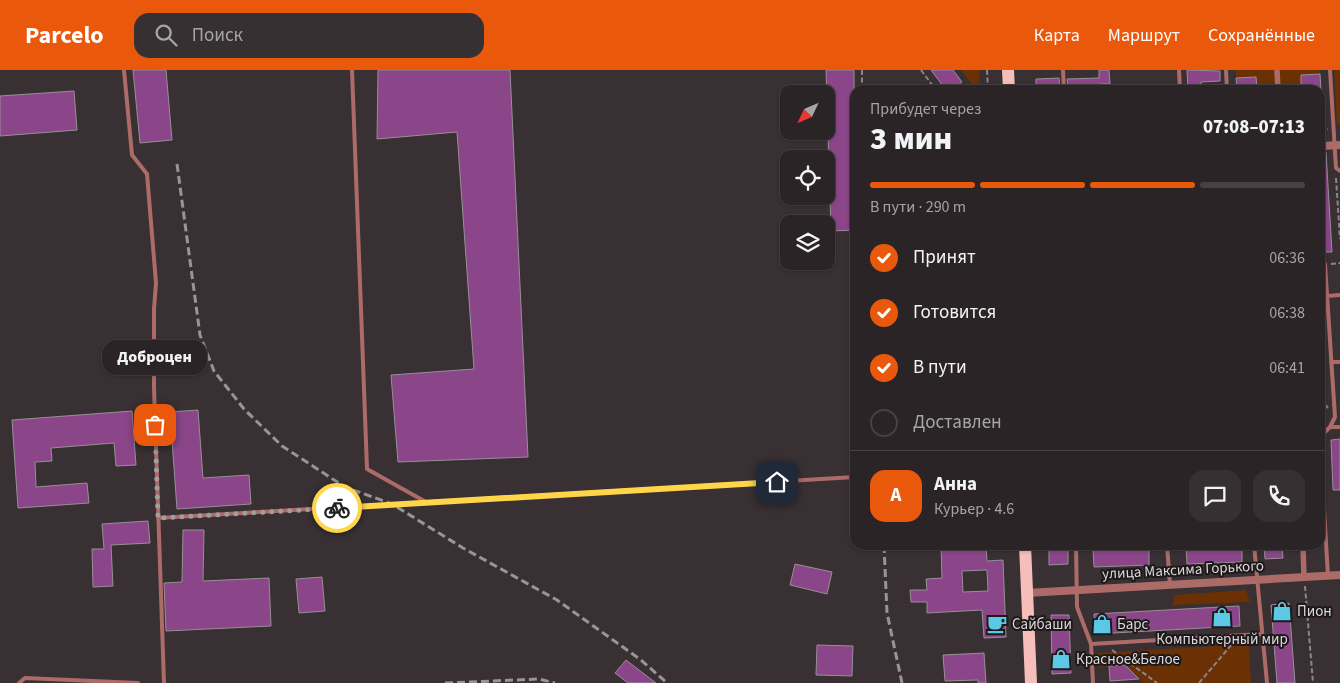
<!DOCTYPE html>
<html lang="ru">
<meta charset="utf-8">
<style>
:root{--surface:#2a2426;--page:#363032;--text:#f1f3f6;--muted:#a5a4a7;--line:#464143;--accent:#ea580c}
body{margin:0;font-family:"Source Sans 3",sans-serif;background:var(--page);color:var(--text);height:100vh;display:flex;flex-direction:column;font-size:19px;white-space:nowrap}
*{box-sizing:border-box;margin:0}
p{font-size:16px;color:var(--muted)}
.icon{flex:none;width:28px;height:28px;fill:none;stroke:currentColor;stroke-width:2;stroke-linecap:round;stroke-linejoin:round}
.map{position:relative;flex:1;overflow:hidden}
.sheet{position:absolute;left:850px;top:15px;width:475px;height:465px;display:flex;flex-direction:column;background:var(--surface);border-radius:15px;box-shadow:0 1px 4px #0004,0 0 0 1px var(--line)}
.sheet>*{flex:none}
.needle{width:32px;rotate:226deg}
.controls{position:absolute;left:780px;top:15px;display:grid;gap:10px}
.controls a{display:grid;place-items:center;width:55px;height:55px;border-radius:10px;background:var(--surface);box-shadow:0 1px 4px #0004,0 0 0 1px var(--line);font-size:25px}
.pin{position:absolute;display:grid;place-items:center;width:42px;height:42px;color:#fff;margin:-21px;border-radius:10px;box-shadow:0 2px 8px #0006}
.courier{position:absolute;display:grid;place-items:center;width:50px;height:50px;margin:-25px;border:4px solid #ffd54a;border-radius:50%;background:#fff;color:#222;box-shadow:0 1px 6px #0007}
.bubble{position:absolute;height:35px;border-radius:15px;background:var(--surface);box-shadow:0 1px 4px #0004,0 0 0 1px var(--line);font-size:16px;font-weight:800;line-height:35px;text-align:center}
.overview em{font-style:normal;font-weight:800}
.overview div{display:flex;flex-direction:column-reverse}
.overview{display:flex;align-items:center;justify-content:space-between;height:85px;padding:0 20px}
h1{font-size:32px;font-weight:800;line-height:38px}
.bar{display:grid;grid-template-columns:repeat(4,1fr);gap:8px 5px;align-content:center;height:60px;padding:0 20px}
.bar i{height:6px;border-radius:4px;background:var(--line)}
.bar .on{background:var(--accent)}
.bar p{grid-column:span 4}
.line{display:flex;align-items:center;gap:12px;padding:0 20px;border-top:1px solid var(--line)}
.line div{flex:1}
.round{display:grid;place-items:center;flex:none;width:52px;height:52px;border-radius:15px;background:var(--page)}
ol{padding:0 20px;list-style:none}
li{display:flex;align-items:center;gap:15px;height:55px}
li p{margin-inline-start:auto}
li .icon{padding:5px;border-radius:50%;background:var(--accent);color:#fff;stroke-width:4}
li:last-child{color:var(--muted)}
li i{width:28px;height:28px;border:2px solid var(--line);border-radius:50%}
header{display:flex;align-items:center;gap:30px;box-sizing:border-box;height:70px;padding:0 25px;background:var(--accent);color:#fff}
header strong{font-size:24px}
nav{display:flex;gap:28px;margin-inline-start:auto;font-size:18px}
.search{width:350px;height:45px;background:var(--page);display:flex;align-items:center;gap:12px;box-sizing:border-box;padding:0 18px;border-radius:15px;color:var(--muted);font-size:19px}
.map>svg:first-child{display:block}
</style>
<header>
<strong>Parcelo</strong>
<div class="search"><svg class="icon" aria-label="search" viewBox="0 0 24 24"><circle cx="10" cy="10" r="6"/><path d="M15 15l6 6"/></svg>Поиск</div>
<nav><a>Карта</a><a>Маршрут</a><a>Сохранённые</a></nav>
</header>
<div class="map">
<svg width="1340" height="613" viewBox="0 0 1340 613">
<rect width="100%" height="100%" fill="#383033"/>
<!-- green -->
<path fill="#6b3105" d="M961,0H979L980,20H976Z
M1236,0H1320V4L1301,5V20H1257L1236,8Z
M1334,0H1340V54L1337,55Z
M1246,520L1250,532L1172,535L1175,525Z
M1249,574L1251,613H1143L1125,595L1097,597V583Z"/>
<!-- building -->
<path fill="#8b4689" stroke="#979096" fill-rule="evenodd" d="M133,0H166L172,70L140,73Z
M378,0H510L528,387L398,392L391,305L474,299L457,62L377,69Z
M826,0H854L855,160L831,161Z
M931,0H953L962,12L952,20H946Z
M1099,0H1109L1110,14H1100V16L1068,18L1067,9L1099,8Z
M1187,0L1220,1V11L1201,12V20H1188Z
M1320,4L1321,20H1301V5Z
M1256,7L1257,20H1237L1236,8Z
M1059,8L1060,20H1036V9Z
M74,21L77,60L0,66V26Z
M1326,82L1332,182H1320V83Z
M198,340L203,408L249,405L251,434L177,439L170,342Z
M132,341L136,395L116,396L114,373L51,378L52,391L35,392L36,417L87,413L89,433L18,438L12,350Z
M1340,369V420H1333L1331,370Z
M148,451L150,473L111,475L113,516L93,517L92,479H104L102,454Z
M183,460H204L203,511L269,508L271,556L166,561L164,513L182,512Z
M941,475H986L987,491L1003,490L1006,567L984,568L982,540L927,543V532H911L910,520H927L926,509L942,508ZM987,500L988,521L963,522L962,501Z
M1049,475H1068V494L1049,495Z
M1186,475H1242V492L1187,494Z
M1264,475H1282L1283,488L1265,489Z
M1149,476V495L1094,497L1093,479Z
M795,494L832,502L827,524L790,515Z
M322,507L325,541L299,543L296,509Z
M1289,533L1295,613H1277L1271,535Z
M1239,536L1240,556L1095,564L1094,544Z
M1051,545H1069L1071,603L1052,604Z
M817,575L853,576L852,606L816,605Z
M984,583L986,613H978V610L945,611L943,585Z
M626,590L656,613H628L615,603Z
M1125,595L1139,609L1110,611L1109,596Z"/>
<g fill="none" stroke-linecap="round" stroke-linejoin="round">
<!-- path -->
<path stroke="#8c8688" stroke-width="2" stroke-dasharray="5 2.5" stroke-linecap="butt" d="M862,0V20
M921,0L936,20
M987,0L988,20
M1320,59H1328
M1336,108L1340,169
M1331,194L1340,193
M1320,329L1328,338
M1305,516L1313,613
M1112,580L1157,613
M1199,613L1233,573"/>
<!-- service -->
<path stroke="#ad6b68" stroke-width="4" d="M124,0L132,85L147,104L156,213L154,239V318L164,613
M352,0L367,399L426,432
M1063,0L1064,20
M1179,0L1180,20
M1226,0L1227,20
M1330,0L1336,98L1340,101
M1327,226L1340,225
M1331,292H1340
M1330,357H1340
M1320,367L1330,357L1335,347L1325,194
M1320,371L1328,506
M158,448L855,407
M1076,475L1077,537L1091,574L1093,613
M1167,475L1170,515
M1254,475L1267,613
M1091,574L1262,564
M19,613L25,608L138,613"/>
<!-- pedestrian -->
<path stroke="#ad6b68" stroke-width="5.5" d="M1277,0L1278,20
M1303,475L1304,507"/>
<!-- minor -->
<path stroke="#ad6b68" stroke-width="8" d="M1320,76L1340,75
M1027,523L1340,505"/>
<!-- primary -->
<path stroke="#f5beba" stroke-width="12" d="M1008,0L1009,20
M1025,475L1031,613"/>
<!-- rail -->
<path stroke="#9a9496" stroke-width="3" stroke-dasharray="8 4" stroke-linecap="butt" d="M177,94L200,265L214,301L244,339L282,376L345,417L392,434L463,478L557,530L641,590L667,613
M884,475L887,543L902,613
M445,613L539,609L555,613"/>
</g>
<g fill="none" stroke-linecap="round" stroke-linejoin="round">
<!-- done -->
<path stroke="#a39d9f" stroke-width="5" stroke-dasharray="0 9" d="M155,355L158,448L337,438"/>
<!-- route -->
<path stroke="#ffd54a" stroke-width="6" d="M337,438L777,412"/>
</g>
<!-- icons -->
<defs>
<symbol id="shop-bare" viewBox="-9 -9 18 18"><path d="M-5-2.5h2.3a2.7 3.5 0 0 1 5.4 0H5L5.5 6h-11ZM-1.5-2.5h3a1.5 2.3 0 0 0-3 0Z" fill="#5bc8e6" stroke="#1d191a" stroke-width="2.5" paint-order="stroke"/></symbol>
<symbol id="cafe-bare" viewBox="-9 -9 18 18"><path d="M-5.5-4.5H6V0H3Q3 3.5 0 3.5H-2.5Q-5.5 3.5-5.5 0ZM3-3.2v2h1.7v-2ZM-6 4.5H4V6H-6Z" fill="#5bc8e6" stroke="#1d191a" stroke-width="2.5" paint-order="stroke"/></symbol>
</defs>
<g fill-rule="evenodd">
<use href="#shop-bare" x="1268" y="527" width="28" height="28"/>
<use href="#shop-bare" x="1208" y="533" width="28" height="28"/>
<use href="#cafe-bare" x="983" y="540" width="28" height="28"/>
<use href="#shop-bare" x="1088" y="540" width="28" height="28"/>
<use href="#shop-bare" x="1047" y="575" width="28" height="28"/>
</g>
<g text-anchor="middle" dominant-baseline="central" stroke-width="4" stroke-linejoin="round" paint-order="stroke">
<!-- street labels -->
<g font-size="15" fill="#dcd7d9" stroke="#1d191a">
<text transform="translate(1183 500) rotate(-3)">улица Максима Горького</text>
</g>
<!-- poi labels -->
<g font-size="15" fill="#dcd7d9" stroke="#1d191a" text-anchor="start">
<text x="1297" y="541">Пион</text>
<text x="1012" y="554">Сайбаши</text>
<text x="1117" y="554">Барс</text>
<text x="1222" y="569" text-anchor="middle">Компьютерный мир</text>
<text x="1076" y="589">Красное&amp;Белое</text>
</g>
</g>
</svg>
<div class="controls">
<a><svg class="needle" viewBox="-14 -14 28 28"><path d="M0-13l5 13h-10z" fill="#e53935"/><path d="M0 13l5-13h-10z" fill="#a5a4a7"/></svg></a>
<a><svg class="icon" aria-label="locate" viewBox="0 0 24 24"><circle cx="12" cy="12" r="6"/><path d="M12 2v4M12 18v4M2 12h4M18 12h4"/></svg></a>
<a><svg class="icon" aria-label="layers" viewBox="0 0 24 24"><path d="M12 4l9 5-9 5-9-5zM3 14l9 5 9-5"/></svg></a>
</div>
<div class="pin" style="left:155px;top:355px;background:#ea580c"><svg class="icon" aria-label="bag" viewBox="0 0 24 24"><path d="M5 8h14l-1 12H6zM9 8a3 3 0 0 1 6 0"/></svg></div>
<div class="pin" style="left:777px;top:412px;background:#1f2937"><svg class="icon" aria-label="home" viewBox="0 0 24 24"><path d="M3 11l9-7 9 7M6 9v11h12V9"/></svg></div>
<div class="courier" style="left:337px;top:438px"><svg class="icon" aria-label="bike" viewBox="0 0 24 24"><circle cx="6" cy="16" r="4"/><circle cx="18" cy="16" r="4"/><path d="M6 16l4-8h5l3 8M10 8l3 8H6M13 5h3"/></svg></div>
<div class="bubble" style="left:102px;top:270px;width:105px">Доброцен</div>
<section class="sheet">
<div class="overview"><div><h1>3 мин</h1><p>Прибудет через</p></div><em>07:08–07:13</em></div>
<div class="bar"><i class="on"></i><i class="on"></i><i class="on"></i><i></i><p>В пути · 290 m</p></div>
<ol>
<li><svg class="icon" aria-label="check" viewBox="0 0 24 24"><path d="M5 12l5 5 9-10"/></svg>Принят<p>06:36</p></li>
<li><svg class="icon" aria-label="check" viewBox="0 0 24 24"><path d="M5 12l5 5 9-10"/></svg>Готовится<p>06:38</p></li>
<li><svg class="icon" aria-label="check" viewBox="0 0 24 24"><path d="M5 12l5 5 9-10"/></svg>В пути<p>06:41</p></li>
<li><i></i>Доставлен</li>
</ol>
<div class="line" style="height:90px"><b class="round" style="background:var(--accent);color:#fff">А</b><div><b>Анна</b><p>Курьер · 4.6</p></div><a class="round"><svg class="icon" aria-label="chat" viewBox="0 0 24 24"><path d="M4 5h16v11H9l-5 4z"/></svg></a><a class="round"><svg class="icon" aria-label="phone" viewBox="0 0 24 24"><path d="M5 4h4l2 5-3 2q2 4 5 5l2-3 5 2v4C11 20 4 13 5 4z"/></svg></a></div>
</section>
</div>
